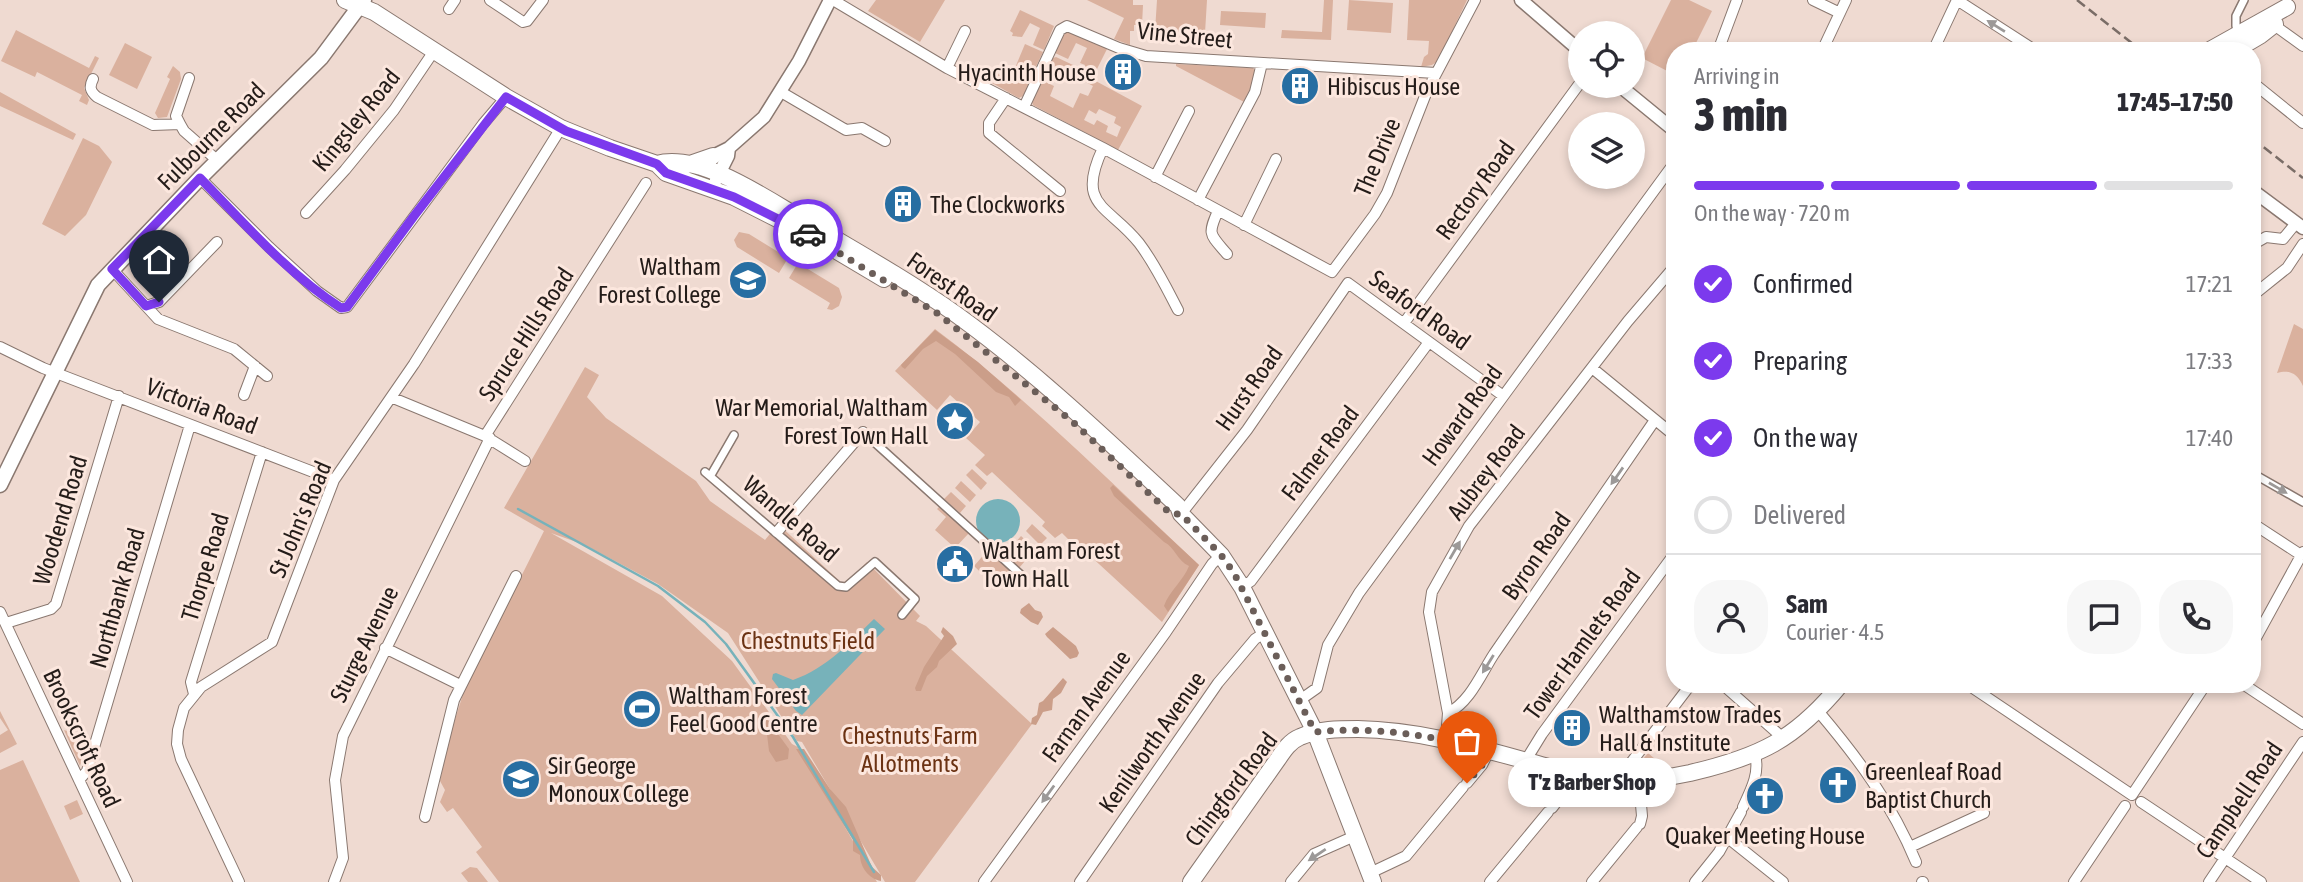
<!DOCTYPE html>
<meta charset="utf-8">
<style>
:root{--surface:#fff;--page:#f7f7f7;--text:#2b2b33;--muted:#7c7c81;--line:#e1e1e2;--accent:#7c3aed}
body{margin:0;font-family:"Asap Condensed",sans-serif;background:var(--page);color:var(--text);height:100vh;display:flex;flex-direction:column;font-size:26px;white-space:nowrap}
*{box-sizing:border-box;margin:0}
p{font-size:23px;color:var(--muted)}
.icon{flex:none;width:38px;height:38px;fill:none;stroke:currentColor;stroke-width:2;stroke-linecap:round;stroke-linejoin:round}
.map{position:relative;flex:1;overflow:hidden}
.details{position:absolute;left:1666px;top:42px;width:595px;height:651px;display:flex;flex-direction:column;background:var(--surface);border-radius:28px;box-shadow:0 4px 10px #0003}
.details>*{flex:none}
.buttons{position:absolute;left:1568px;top:21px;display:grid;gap:14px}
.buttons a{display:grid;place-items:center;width:77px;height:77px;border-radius:50%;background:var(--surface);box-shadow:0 4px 10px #0003;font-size:35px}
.pin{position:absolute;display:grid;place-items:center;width:60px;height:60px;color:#fff;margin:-72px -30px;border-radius:50% 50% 50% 0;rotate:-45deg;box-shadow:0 0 7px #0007}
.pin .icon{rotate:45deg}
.courier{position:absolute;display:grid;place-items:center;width:70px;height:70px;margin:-35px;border:5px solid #7c3aed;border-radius:50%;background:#fff;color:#222;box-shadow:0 2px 9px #0007}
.bubble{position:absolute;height:49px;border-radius:24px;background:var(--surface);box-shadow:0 4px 10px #0003;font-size:23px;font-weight:800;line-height:49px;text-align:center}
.head em{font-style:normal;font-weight:800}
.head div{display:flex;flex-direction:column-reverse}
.head{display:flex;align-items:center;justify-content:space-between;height:119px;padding:0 28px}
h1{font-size:46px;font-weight:800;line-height:52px}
.bar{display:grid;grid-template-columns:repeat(4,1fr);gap:10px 7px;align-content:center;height:84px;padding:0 28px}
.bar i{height:9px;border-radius:5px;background:var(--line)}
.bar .on{background:var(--accent)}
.bar p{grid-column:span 4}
.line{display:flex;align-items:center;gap:18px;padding:0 28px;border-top:2px solid var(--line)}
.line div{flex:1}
.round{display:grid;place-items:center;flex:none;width:74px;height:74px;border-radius:28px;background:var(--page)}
ol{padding:0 28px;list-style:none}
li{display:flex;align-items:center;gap:21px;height:77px}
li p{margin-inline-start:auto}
li .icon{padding:7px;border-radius:50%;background:var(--accent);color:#fff;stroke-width:4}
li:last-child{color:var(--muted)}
li i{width:38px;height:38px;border:4px solid var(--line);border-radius:50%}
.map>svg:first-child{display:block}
</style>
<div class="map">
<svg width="2303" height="882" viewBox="0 0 2303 882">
<rect width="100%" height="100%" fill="#efdad1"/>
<!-- green -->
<path fill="#dab19e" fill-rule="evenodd" d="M876,0H945L920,42L868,11Z
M1087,0H1133V5H1143L1142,25H1134V31H1130V45L1114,39L1124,18Z
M1157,0H1207L1205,33L1155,31Z
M1324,0H1333L1331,40L1281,38L1282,30L1322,32Z
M1349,0L1393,3L1391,33L1347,30Z
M1409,0H1467L1438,61L1432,65L1421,67L1424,57L1428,54L1429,41L1407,40Z
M1671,0H1689L1712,11L1692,51H1675V75L1642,58Z
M1020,10L1054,26L1044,50L1033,45L1040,28L1030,23L1022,37L1012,36L1013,33L1010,31Z
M1221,11L1266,13L1265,28L1220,25Z
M16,30L89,68L95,56L99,58L84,88L89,100L87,105L79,101L82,95L37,72L35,77L1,61Z
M1067,32H1073L1108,47L1092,79L1142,106L1118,150L1033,105L1031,99L1041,80L1054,86L1050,96L1073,108L1080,93L1088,96L1093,86L1080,79L1085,65L1080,63L1087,48L1076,43L1068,59L1055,53L1064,34ZM1099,109L1116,117L1114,123L1121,127L1117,137L1106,132L1108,126L1097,120L1094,125L1084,120L1089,110L1096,114Z
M125,43L152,57L137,89L109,75Z
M1025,44L1043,52L1032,75L1015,68Z
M1056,57L1073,65L1063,83L1053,78L1052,81L1043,77L1053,58Z
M1176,64L1253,68L1255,71L1252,90L1246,103L1176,66Z
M173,66L180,72L181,79L167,117L158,118L155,113L170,79L167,77Z
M989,70L1016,82L1021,72L1032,77L1023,96L1019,98L983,78Z
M0,92L76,134L73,140L0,106Z
M83,138L99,146L112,162L86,215L65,236L42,224Z
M739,232L749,234L788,258L779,273L737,247L734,240Z
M798,263L839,288L842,297L839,306L832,310L827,309L830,303L789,278Z
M2260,319L2258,341L2261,362L2252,363C2252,349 2254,337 2255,324Z
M2294,324L2303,329V386C2298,374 2290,369 2277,373Z
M935,329C1030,400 1113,485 1199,565L1162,622L1074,541L1071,542L1062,533L1055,538L1042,526L1045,522L992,472L987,476L975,465L985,455L966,438L980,422L950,395L937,410L895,371Z
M585,367L599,375L587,397L606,418L696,481L710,501L765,540L778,524L844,585L867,562L920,616L916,621L926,626L1032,724L915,882H885L802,742L797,741L728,633L658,584L585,545L551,533L662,596L732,661L792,744L798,747L877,882H499L476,852L482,847L453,808L447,812L440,802L445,790L440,781L450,735L465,688L544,531L504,508Z
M972,469L987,483L981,490L966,475Z
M961,481L976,495L970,502L955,488Z
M951,492L966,506L960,513L944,499Z
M940,506L969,533L955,548L935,530L946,517L937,509Z
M1032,524L1047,538L1040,545L1026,531Z
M1021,536L1036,550L1029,557L1015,543Z
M1011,548L1025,561L1019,568L1004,555Z
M988,550L1017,578L1015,580L1006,572L994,585L974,566Z
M0,711L17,744L0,753V735L8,730L0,718Z
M64,730L88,738L80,766Z
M1648,753L1669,771L1645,773L1634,770Z
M23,760L80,882H0V770Z
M77,800L83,814L70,820L64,806Z
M470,867L477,868L488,882H468L461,873Z"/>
<!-- forest -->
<path fill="#cb9e89" d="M935,330L978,362L1021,400L1015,406L1009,397L996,392L955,354L936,341L923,349L905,369L902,367L901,365Z
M1113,485L1199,565L1168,612L1164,606C1169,591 1184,580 1189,566C1177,561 1175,547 1164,542L1114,496L1110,488Z
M1029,603L1035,610L1041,612L1043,617L1038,625L1031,622L1020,613L1021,609Z
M943,627L953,636L957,644L939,661L937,667L927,676L921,691H916L915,688L924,667L944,636L941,632Z
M1053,627L1076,646L1079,653L1077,657L1070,659L1047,637L1045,634Z
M1063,678L1067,682L1061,693L1053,699L1052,710L1043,712L1036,725L1031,724L1032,718L1037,715L1039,703L1043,701Z
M764,715L789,749L788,759L776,762L769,751L766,726L761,719V716Z
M796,749H804L830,789L846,807L872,867L881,875V881C869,879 860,867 860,855L853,851V840Z"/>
<!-- water -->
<path fill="#77b2ba" d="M976 521a22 22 0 1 1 44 0a22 22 0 1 1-44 0Z
M874,619L885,629L802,715L796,711L772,679L773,674L776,673L793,680C827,668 849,643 874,619Z"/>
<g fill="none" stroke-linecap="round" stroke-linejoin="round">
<!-- stream -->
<path stroke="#77b2ba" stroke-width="2.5" d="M518,509L658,586L705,622L726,644L793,737L874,872"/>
<defs>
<path id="pedestrian" d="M2236,26V16L2244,0
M863,432L1020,574
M705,472L838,586L846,587L875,562L915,599L902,615
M2252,473L2303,502
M711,475L734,435"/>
<path id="minor" d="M490,0L523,22L527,21L543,0
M833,0L947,68L1103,148L1332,272L1375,214L1387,193L1427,91L1475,0
M1813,0L1840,13
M1957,0L2036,51
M449,9L455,0
M2274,25L2303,46
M1718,51L1737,0
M1822,51L1846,0
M1933,51L1957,0
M947,68L965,31
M93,79C89,87 90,91 97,97L153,125L180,124L184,131L218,161
M2252,82L2303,123
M781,92L846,130L862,128L885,141
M1006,98L989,123V133L1060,191
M1024,107L1060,30L1067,26L1119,48L1146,56L1436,73
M180,124L176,116L189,78
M1103,148C1075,207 1109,205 1139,243C1155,264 1166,287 1178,310
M1155,177L1189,111
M200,178L269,247L317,291L341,308L347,307L483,124L506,97
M1198,200L1255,92L1262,63
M1218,211C1207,235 1210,234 1227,254
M306,213L345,170L394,110L434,51
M1244,225L1276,159
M2252,245L2266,237L2283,239L2296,223
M112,269L158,319L234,349L267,376
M2252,296L2287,268L2303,244
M146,306L159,302L217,242
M1404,323L1580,83
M0,347L43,368L334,480
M1592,368L1675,436
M244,395L255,366
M393,398L485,436L525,461
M485,436L646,183
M1181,514L1247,430L1348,283L1502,395
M2252,523L2301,555
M777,532L863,432
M1242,587L1251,581L1429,342
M0,612L127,882
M6,623L51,609L56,604L119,396
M2252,645L2303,552
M385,648L460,685
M1722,684L1783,738
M1967,684L2132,795L2206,684
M2243,684L2303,724
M194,694L191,682L262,452
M1300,700L1317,688L1328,645L1359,593L1675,162
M1818,711C1858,758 1892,804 1916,862
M1448,713C1470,702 1481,674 1494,654L1655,420
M1446,739L1448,713L1429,612L1432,592L1469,526L1628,321L1675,266
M1526,760L1542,734L1675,553
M79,780L87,771L190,425
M1626,782V773L1630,764L1691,684
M1639,782L1642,816L1640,824
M1467,783L1482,765L1489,751
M2141,802L2261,882
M1743,807C1751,790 1760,773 1755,755
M1552,808L1571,783L1573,773
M425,817L454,700L516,576
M1728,838L1783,882
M1910,847L1984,813
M1370,873L1406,856L1463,787
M239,882L181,759L177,744L178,730L184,708L201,687L272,642L334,480L414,364L561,128
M334,882L343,858L335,780L343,736L490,438
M984,882L1166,632L1212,564L1221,555
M1080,882L1218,683L1255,639L1266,632
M1291,882L1314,854L1357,835
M1490,882L1548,812
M1592,882L1637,827
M1695,882L1719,852L1741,812
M1922,882H1923
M2074,882L2125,806
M2209,882L2303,742"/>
<path id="tertiary" d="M1521,0L1580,51
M1620,86L1675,131
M710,162L713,156L729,148L764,117L799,61L830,0
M716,180L728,156L729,148
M2252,190L2303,228"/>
<path id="secondary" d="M0,485L98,285L200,178L321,58L364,0"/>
<path id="primary" d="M345,0L374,12L506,97L561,128L610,148L657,164L666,173L734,197L815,238L884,279
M2208,51L2287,7
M2234,51L2261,35L2275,24
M657,164C698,152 764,197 798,217C852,249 906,279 957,315C1036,372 1107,440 1178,506L1181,514L1221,555L1242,587L1315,732L1373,882
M687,165L713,156
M1191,882L1278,759C1284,750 1290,741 1300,737C1318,729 1339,729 1358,729C1419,730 1476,747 1534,763C1556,769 1578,777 1601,780C1632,784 1660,779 1690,773C1759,757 1795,740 1841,684"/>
</defs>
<!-- pedestrian casing -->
<use href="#pedestrian" stroke="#8a7870" stroke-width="10"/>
<!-- minor casing -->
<use href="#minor" stroke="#8a7870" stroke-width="12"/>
<!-- tertiary casing -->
<use href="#tertiary" stroke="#8a7870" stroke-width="15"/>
<!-- secondary casing -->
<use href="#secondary" stroke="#8a7870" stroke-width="17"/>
<!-- primary casing -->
<use href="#primary" stroke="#8a7870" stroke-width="18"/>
<!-- pedestrian -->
<use href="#pedestrian" stroke="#fff" stroke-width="7"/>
<!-- minor -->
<use href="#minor" stroke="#fff" stroke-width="10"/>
<!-- tertiary -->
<use href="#tertiary" stroke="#fff" stroke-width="12"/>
<!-- secondary -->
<use href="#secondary" stroke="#fff" stroke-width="14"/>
<!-- primary -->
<use href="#primary" stroke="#fff" stroke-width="16"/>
<!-- rail -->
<path stroke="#7a6d67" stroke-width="2.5" stroke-dasharray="10 5" stroke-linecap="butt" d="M2077,0L2142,51
M2252,138L2303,178"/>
</g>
<!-- one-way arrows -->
<defs><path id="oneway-solid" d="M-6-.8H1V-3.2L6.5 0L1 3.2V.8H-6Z" transform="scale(1.75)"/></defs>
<g fill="#9c9998">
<use href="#oneway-solid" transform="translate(1996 26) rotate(-148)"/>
<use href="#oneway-solid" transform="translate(1617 476) rotate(125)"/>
<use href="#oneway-solid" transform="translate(2278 488) rotate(30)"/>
<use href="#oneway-solid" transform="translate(1455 550) rotate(-60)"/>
<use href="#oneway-solid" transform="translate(1488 664) rotate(122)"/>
<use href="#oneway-solid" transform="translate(1048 794) rotate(126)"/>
<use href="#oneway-solid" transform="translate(1317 855) rotate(146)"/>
</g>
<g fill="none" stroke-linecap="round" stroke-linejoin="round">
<!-- done -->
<path stroke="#6b5e59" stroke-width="7" stroke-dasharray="0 12.6" d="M808,234L937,313L1073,422L1171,514H1181L1221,555L1234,573L1315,732C1375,726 1431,735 1489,751L1482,765L1467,783"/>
<!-- route -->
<path stroke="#7c3aed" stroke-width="9" d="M159,302L146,306L112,269L200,178C244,223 288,274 341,308L347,307L414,216L506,97L566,131L657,164L666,173L734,197L808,234"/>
</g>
<!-- icons -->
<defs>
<symbol id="building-disc" viewBox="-11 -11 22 22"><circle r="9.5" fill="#276ea2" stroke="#fce7de"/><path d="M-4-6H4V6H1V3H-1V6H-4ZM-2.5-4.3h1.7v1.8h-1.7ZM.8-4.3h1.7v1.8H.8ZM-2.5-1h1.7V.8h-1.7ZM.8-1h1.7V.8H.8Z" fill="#fff"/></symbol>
<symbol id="university-disc" viewBox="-11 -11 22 22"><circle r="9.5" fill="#276ea2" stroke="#fce7de"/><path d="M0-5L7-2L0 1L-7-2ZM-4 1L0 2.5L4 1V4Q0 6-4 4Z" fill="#fff"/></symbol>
<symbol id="sight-disc" viewBox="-11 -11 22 22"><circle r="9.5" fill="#276ea2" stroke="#fce7de"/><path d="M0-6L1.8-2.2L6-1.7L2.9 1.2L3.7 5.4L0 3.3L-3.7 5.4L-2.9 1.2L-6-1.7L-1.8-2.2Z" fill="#fff"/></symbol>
<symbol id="civic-disc" viewBox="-11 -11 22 22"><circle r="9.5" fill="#276ea2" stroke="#fce7de"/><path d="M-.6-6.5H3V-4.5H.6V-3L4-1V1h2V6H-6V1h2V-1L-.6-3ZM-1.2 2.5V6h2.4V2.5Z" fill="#fff"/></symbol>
<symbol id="stadium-disc" viewBox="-11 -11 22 22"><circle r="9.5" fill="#276ea2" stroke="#fce7de"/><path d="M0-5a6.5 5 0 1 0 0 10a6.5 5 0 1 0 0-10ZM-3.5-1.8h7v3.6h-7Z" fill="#fff"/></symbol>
<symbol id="church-disc" viewBox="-11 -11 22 22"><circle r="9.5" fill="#276ea2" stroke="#fce7de"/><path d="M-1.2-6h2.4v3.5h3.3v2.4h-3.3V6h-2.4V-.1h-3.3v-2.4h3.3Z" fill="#fff"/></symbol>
</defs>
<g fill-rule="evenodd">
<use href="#building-disc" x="1101" y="50" width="44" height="44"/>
<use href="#building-disc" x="1278" y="64" width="44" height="44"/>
<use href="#building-disc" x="881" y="182" width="44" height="44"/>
<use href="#university-disc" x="726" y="258" width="44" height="44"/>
<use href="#sight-disc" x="933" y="399" width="44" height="44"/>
<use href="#civic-disc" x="933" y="542" width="44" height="44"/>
<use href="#stadium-disc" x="620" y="687" width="44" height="44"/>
<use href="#building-disc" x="1550" y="706" width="44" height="44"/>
<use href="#university-disc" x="499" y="757" width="44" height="44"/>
<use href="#church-disc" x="1816" y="763" width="44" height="44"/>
<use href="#church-disc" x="1743" y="774" width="44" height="44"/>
</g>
<g text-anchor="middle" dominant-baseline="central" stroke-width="6" stroke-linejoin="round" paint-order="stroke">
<!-- street labels -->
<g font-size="24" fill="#241c19" stroke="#fce7de">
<text transform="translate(1185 35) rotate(6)">Vine Street</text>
<text transform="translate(356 120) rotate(-51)">Kingsley Road</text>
<text transform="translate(211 136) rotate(-45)">Fulbourne Road</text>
<text transform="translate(1377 157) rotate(-67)">The Drive</text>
<text transform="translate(1475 190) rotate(-54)">Rectory Road</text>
<text transform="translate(952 287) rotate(35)">Forest Road</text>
<text transform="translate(1420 310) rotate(36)">Seaford Road</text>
<text transform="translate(526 334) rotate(-57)">Spruce Hills Road</text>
<text transform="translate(1249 388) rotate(-55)">Hurst Road</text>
<text transform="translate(202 406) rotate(21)">Victoria Road</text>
<text transform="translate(1462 415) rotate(-54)">Howard Road</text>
<text transform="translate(1320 453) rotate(-53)">Falmer Road</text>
<text transform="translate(1486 472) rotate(-53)">Aubrey Road</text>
<text transform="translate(300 519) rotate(-67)">St John's Road</text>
<text transform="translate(791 519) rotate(41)">Wandle Road</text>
<text transform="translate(60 520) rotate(-73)">Woodend Road</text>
<text transform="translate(1536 556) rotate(-55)">Byron Road</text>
<text transform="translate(205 567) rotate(-73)">Thorpe Road</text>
<text transform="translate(117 598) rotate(-74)">Northbank Road</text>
<text transform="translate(364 644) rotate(-64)">Sturge Avenue</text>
<text transform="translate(1582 644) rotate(-54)">Tower Hamlets Road</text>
<text transform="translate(1086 706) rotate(-54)">Farnan Avenue</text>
<text transform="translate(82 738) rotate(65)">Brookscroft Road</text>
<text transform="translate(1152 742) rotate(-55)">Kenilworth Avenue</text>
<text transform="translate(1231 789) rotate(-53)">Chingford Road</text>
<text transform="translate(2239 800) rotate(-56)">Campbell Road</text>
</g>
<!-- poi labels -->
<g font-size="24" fill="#241c19" stroke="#fce7de" text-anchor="start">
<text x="1096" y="72" text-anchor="end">Hyacinth House</text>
<text x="1327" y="86">Hibiscus House</text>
<text x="930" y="204">The Clockworks</text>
<text x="721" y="266" text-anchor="end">Waltham<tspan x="721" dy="28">Forest College</tspan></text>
<text x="928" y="407" text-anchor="end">War Memorial, Waltham<tspan x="928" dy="28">Forest Town Hall</tspan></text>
<text x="982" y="550">Waltham Forest<tspan x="982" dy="28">Town Hall</tspan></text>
<text x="669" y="695">Waltham Forest<tspan x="669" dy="28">Feel Good Centre</tspan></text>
<text x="1599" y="714">Walthamstow Trades<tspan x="1599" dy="28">Hall &amp; Institute</tspan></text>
<text x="548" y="765">Sir George<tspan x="548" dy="28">Monoux College</tspan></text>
<text x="1865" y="771">Greenleaf Road<tspan x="1865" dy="28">Baptist Church</tspan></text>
<text x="1765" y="835" text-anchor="middle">Quaker Meeting House</text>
</g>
<!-- park labels -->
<g font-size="24" fill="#6b3213" stroke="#fce7de">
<text x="808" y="640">Chestnuts Field</text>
<text x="910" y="735">Chestnuts Farm<tspan x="910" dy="28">Allotments</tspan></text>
</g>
</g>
</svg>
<div class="buttons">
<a><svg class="icon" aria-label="locate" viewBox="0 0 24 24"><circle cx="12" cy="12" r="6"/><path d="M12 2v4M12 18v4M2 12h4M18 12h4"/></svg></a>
<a><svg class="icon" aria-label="layers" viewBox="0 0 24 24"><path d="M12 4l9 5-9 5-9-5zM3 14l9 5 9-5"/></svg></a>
</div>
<div class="pin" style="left:1467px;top:783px;background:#ea580c"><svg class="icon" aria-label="bag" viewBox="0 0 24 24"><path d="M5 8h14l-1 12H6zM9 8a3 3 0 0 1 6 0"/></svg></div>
<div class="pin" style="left:159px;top:302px;background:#1f2937"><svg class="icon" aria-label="home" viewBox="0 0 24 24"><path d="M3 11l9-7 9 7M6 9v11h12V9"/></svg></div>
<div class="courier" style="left:808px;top:234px"><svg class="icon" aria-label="car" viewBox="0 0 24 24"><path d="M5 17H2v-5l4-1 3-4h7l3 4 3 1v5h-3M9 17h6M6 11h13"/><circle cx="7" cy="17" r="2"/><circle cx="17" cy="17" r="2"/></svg></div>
<div class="bubble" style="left:1508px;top:758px;width:168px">T'z Barber Shop</div>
<section class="details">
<div class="head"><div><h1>3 min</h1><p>Arriving in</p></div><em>17:45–17:50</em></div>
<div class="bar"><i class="on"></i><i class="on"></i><i class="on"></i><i></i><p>On the way · 720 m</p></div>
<ol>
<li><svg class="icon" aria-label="check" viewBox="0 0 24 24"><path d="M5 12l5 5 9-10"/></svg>Confirmed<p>17:21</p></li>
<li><svg class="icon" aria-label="check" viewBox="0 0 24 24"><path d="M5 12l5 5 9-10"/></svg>Preparing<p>17:33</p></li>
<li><svg class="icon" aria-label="check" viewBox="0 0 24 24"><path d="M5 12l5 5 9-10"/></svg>On the way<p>17:40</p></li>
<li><i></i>Delivered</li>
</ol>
<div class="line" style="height:126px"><a class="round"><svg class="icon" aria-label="person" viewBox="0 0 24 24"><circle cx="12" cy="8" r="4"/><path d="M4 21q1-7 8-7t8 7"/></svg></a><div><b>Sam</b><p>Courier · 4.5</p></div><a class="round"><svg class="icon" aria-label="chat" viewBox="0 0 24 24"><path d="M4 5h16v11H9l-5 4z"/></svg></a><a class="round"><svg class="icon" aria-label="phone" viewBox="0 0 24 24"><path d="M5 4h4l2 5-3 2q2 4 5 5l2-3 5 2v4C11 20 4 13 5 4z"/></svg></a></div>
</section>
</div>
